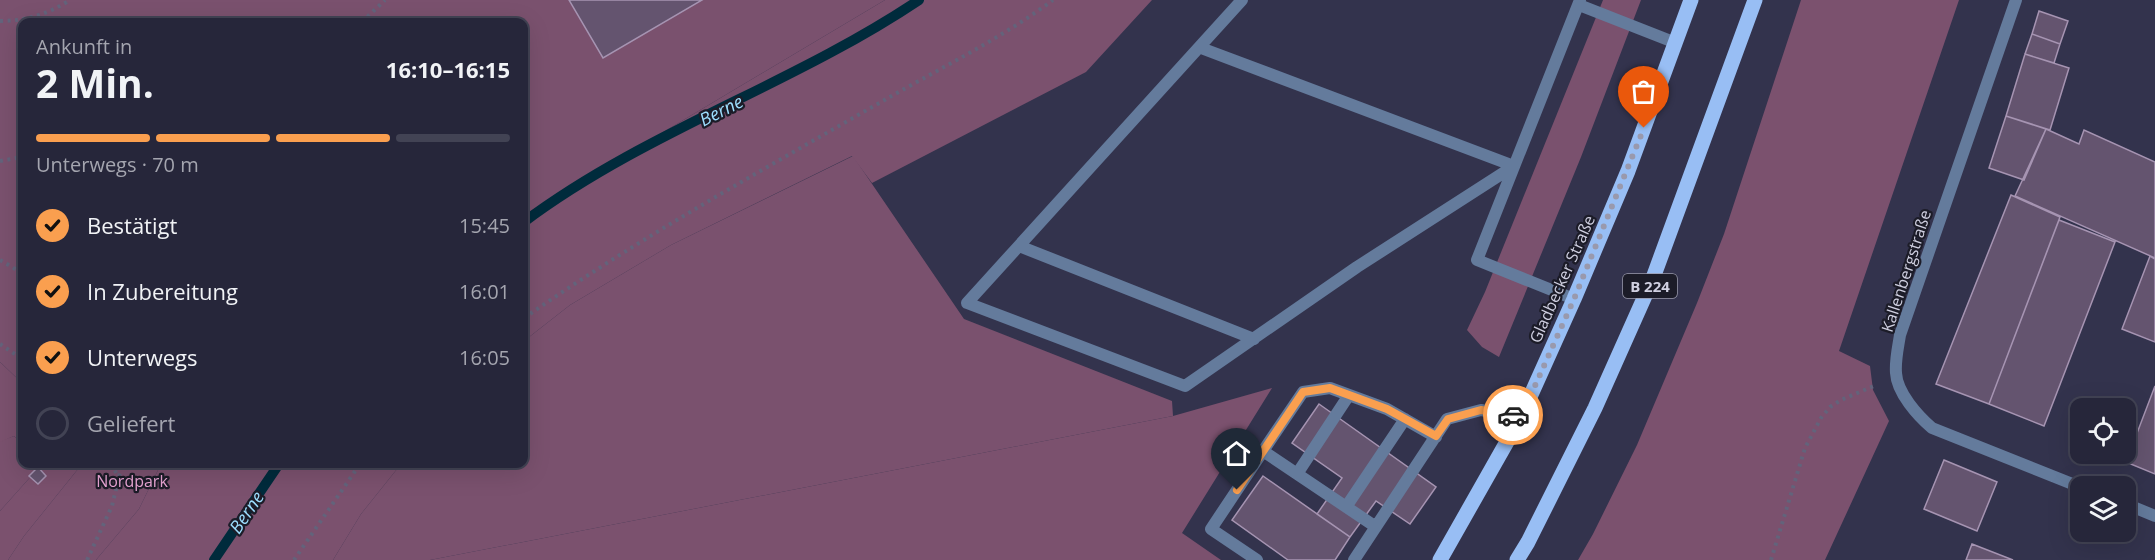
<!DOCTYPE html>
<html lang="de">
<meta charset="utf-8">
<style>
:root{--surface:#26263a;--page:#2e2e42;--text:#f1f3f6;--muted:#a4a5af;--line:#424354;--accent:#fa9f4f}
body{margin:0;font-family:"Open Sans",sans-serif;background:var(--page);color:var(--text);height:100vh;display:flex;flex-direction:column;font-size:22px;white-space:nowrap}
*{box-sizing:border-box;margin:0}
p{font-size:20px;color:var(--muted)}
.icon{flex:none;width:33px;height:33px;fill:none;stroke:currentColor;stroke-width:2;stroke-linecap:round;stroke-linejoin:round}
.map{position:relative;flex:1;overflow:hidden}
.panel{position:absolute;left:18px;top:18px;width:510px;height:450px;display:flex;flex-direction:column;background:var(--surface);border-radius:12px;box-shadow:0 6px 24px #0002,0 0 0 2px var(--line)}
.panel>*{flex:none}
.buttons{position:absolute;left:2070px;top:398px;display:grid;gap:12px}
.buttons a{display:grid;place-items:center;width:66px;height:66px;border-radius:12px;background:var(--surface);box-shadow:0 6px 24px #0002,0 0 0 2px var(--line);font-size:30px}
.pin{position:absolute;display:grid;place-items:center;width:51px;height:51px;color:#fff;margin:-62px -26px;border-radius:50% 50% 50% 0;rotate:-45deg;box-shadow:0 0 6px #0007}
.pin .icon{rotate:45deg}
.courier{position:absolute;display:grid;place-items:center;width:60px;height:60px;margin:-30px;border:4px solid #fa9f4f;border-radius:50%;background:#fff;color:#222;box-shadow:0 2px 8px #0007}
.head em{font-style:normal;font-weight:700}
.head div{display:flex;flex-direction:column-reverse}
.head{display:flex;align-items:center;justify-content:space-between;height:102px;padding:0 18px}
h1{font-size:39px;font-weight:700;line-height:45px}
.bar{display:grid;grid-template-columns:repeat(4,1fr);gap:9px 6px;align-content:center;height:72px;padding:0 18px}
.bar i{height:8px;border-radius:4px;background:var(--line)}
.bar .selected{background:var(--accent)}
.bar p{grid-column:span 4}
ol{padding:0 18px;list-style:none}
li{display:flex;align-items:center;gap:18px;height:66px}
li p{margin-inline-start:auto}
li .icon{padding:6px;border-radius:50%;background:var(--accent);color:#111;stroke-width:4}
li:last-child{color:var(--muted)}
li i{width:33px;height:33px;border:3px solid var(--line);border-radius:50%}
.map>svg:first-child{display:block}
</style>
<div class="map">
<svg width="2155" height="560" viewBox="0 0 2155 560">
<rect width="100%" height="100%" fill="#33334d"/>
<!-- green -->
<path fill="#7a516e" d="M0,0H885L524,215V22H22V383L0,362Z
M1603,0H1641L1581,157L1499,357L1482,347L1467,330L1485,292Z
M853,156L964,319L1172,401L1173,416L430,560H333L361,514L401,464H524V341L570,305L671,245Z
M14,436L22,444V464H42L0,511V441Z
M82,464H161L139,509L96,560H8L24,536Z"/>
<!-- forest -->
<path fill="#7b516e" d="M885,0H1152L1086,72L872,183L852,156L671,245L570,305L524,341V215Z
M1801,0H1959L1839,351L1870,366L1873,390L1889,421L1825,560H1578L1593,534L1637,445L1697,303L1724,234Z
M0,362L22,383V444L14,436L0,442Z
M1272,388L1182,533L1221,560H430L1173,416Z
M42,464H82L24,536L8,560H0V511Z
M161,464H401L361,514L333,560H96L139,509Z"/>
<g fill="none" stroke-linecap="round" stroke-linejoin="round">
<!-- stream -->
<path stroke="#002b3c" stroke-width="10" d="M524,222C644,132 794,84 919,0
M214,560L279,464"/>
</g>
<!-- building -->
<path fill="#64546f" stroke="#a694b2" stroke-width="1.5" d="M569,0H702L603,58Z
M2039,11L2068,21L2060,44L2032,34Z
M2032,34L2060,44L2054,63L2025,54Z
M2025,54L2069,68L2050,130L2006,116Z
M2006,116L2046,129L2024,180L1989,168Z
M2046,129L2079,144L2084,130L2155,162V258L2015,196Z
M2011,195L2060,217L1989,404L1936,384Z
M2059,220L2115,242L2044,426L1989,404Z
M2150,256L2155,259V342L2122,329Z
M2155,386V474L2126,462Z
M1319,404L1436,487L1410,524L1376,501L1350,537L1317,514L1342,478L1292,443Z
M1944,460L1997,482L1977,531L1924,509Z
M38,467L46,476L38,484L29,476Z
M1263,476L1350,537L1335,560H1288L1232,520Z
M1972,544L2013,560H1966Z"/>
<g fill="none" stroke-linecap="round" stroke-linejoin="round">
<!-- path -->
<path stroke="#63637b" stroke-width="4" stroke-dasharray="3 4.5" stroke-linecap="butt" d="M0,21C26,21 48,14 70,0
M362,22L385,0
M0,161L22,157
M0,260L22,273
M524,318C638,239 760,171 881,102C937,70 1002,38 1053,0
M0,344L22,359
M111,464L118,476
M87,560L112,506L122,464
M294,560L360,464
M1771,560L1805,448L1821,418L1830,407L1841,400L1876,385"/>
<!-- lane -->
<path stroke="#647b9c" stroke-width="12" d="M1242,0L967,303L1185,386L1357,267L1514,166
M1579,5L1676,43
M1201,48L1514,166
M1019,246L1254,339
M1574,299L1477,260L1580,0
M1297,474L1349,395
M1346,507L1405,419
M1376,527L1263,451L1303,392L1330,388L1387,409L1436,437
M1257,560L1211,529L1263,451
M1354,560L1447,419L1481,410L1521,417"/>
<!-- street -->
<path stroke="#647b9c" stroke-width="12" d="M2016,0L1900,335C1898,348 1895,360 1896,373C1897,393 1918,416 1932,428L2080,487
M2126,504L2155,516"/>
<!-- primary -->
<path stroke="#98bef4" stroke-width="15" d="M1440,560L1521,417L1574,299L1628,171L1691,0
M1517,560L1528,542L1595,408L1653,278L1755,0"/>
</g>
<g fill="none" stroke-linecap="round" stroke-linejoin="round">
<!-- done -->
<path stroke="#9999ad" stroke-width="6" stroke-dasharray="0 10.8" d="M1513,415L1521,417L1574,299L1644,128"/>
<!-- route -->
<path stroke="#fa9f4f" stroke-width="8" d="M1237,490L1303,392L1330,388L1387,409L1436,436L1448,419L1481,410L1513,415"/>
</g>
<g text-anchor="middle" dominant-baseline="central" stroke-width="4.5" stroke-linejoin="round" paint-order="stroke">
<!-- shield labels -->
<rect fill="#1c1c28" stroke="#9a9aaa" stroke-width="1.5" x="1623" y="274" width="54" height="24" rx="4.5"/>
<g font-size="15" font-weight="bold" fill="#d0d0e1">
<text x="1650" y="286">B 224</text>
</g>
<!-- street labels -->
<g font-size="16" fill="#d0d0e1" stroke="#1c1c28">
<text transform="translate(1906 271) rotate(-72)">Kallenbergstraße</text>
<text transform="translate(1562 279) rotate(-66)">Gladbecker Straße</text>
</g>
<!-- park labels -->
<g font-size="16" fill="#e9a5d4" stroke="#1c1c28">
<text x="132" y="481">Nordpark</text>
</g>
<!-- water labels -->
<g font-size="18" font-style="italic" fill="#9cddfd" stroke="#1c1c28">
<text transform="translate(721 110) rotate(-27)">Berne</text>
<text transform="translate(246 512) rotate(-56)">Berne</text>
</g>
</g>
</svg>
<div class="buttons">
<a><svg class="icon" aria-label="locate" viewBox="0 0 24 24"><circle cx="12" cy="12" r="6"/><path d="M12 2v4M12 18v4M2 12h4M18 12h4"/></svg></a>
<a><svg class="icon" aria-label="layers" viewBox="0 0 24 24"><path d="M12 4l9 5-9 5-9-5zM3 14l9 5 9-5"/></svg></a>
</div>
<div class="pin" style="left:1644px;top:128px;background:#ea580c"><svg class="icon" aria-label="bag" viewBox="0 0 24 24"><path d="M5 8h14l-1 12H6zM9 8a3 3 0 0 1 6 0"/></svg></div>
<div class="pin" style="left:1237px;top:490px;background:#1f2937"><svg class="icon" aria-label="home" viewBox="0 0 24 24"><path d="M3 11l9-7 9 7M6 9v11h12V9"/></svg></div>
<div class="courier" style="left:1513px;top:415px"><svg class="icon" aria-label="car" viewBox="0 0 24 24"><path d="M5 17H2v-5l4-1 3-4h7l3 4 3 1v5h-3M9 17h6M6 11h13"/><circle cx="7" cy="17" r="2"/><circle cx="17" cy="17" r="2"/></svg></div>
<section class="panel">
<div class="head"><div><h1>2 Min.</h1><p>Ankunft in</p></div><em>16:10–16:15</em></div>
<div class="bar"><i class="selected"></i><i class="selected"></i><i class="selected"></i><i></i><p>Unterwegs · 70 m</p></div>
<ol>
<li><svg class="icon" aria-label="check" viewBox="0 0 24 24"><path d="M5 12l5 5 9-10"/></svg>Bestätigt<p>15:45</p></li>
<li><svg class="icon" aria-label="check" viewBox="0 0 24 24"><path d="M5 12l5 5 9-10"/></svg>In Zubereitung<p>16:01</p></li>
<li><svg class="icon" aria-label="check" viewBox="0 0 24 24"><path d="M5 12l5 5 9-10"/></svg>Unterwegs<p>16:05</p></li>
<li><i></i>Geliefert</li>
</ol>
</section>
</div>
